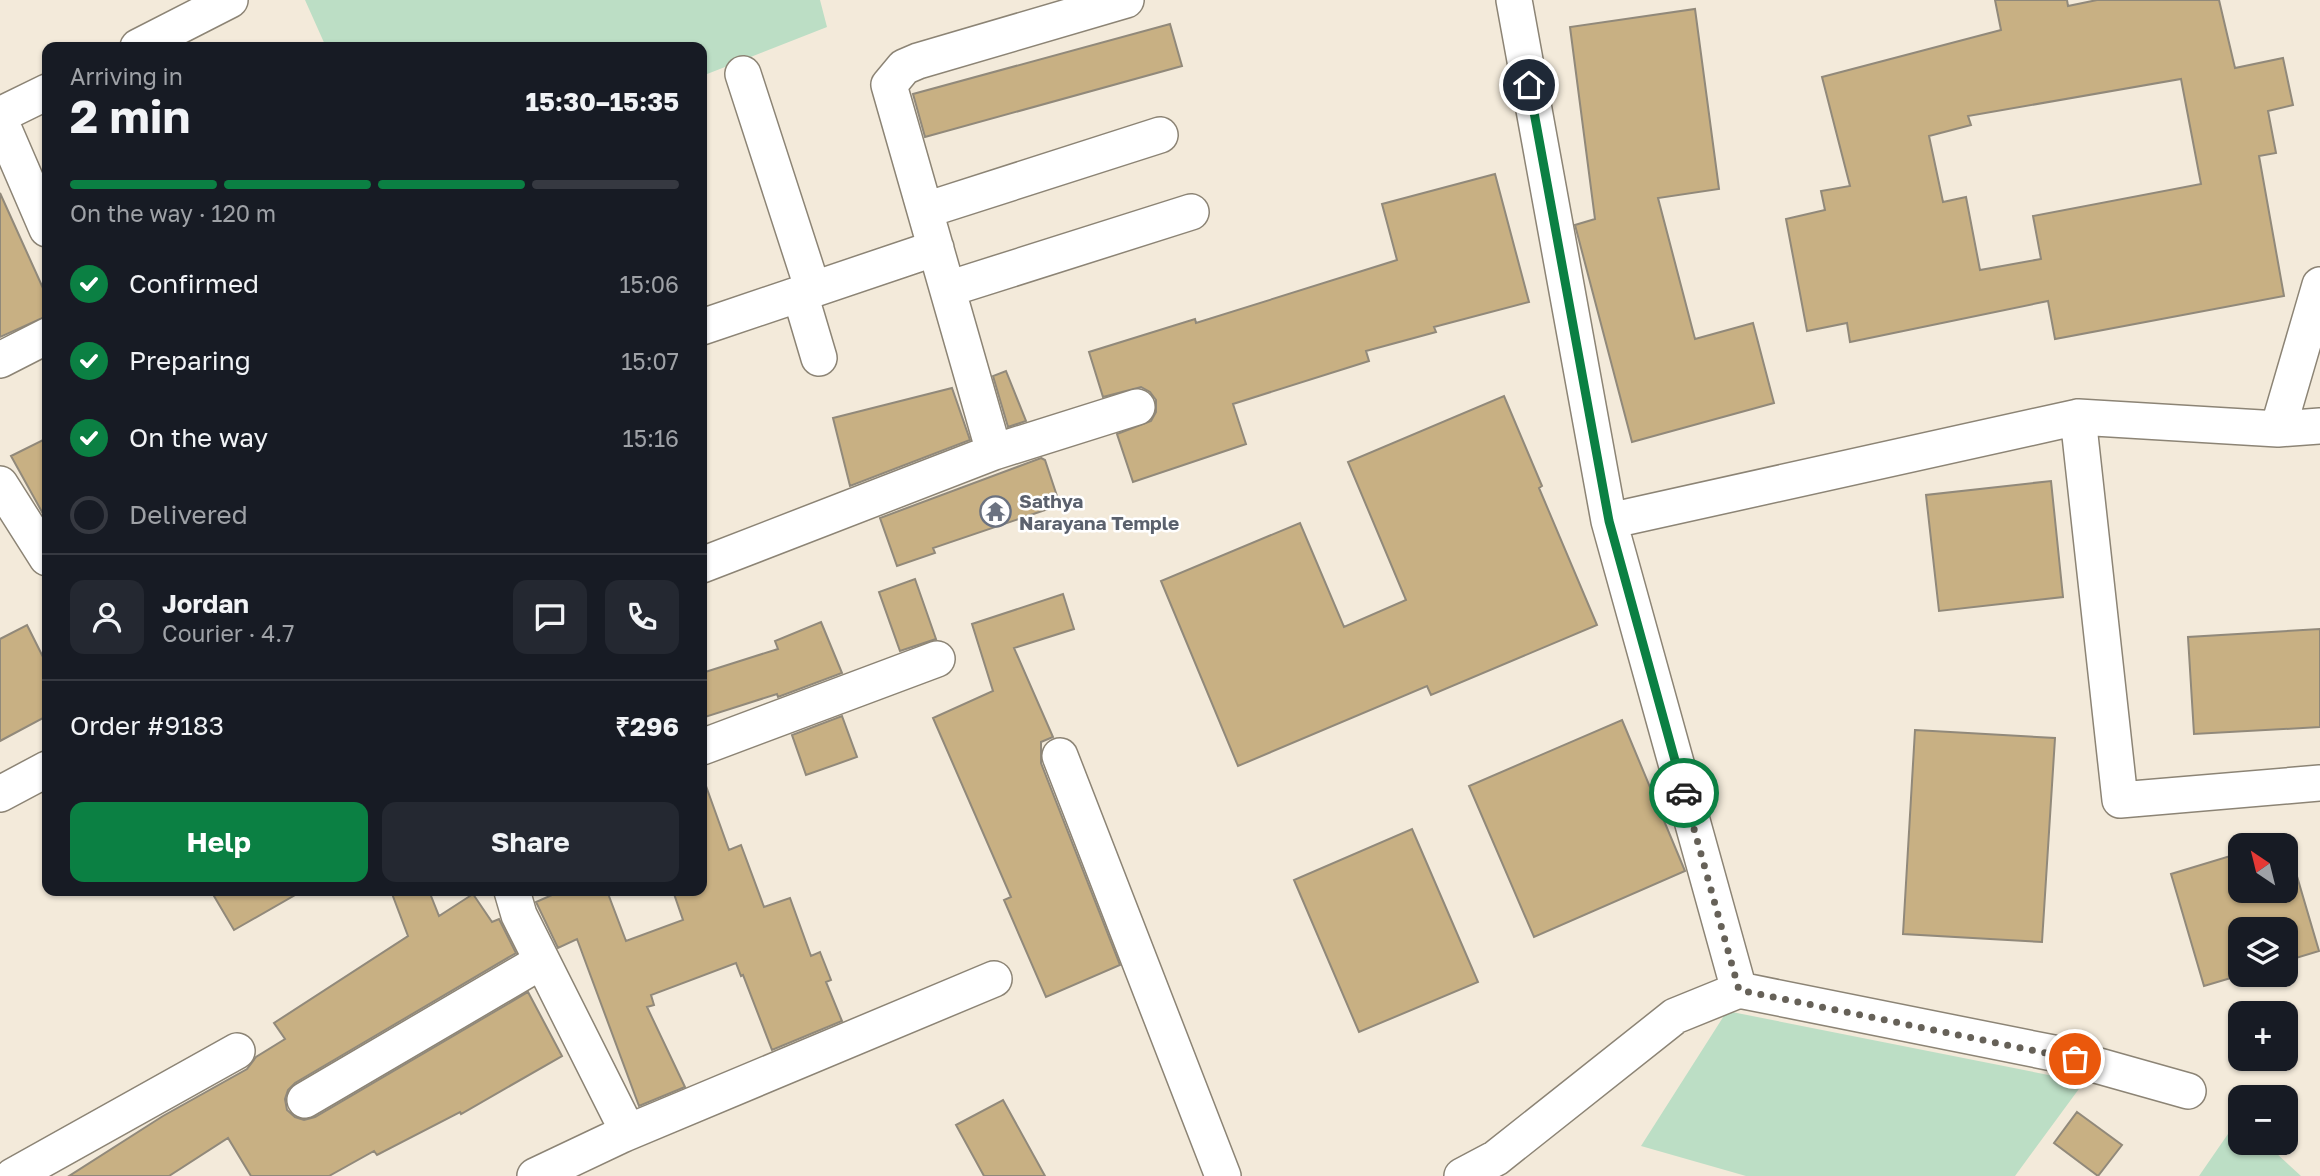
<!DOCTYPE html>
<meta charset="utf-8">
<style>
:root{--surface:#171b24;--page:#242831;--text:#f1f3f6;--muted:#9ea1a6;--line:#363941;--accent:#0b8043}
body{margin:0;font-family:"Golos Text",sans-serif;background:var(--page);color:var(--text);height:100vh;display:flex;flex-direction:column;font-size:26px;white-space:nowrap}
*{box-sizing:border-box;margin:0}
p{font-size:23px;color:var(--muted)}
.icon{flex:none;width:38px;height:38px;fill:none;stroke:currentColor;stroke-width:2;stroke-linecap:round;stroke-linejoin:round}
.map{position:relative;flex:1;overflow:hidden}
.details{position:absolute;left:42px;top:42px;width:665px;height:854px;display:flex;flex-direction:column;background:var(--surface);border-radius:14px;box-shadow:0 2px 5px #0004}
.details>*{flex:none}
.needle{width:46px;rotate:325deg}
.tools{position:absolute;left:2228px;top:833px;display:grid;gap:14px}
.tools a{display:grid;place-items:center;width:70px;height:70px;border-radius:14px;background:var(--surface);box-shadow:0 2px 5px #0004;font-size:35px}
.pin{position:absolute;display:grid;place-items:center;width:60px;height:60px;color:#fff;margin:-30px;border:4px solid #fff;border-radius:50%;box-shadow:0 2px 7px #0007}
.courier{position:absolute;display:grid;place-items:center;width:70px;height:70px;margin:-35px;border:5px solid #0b8043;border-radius:50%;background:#fff;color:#222;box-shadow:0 2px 9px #0007}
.summary em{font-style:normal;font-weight:700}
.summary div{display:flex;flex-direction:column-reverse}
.summary{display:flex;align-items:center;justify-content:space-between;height:119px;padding:0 28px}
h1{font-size:46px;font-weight:700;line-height:52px}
.bar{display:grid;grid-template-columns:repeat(4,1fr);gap:10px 7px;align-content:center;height:84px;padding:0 28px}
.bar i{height:9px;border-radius:5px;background:var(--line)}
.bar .active{background:var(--accent)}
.bar p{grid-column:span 4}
.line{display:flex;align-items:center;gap:18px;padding:0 28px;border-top:2px solid var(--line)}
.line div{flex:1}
.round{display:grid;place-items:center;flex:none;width:74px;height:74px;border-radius:14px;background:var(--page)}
ol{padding:0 28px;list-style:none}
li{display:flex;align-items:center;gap:21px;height:77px}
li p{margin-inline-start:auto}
li .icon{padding:7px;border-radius:50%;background:var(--accent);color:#fff;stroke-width:4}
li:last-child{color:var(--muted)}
li i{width:38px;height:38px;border:4px solid var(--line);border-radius:50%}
.primary-button{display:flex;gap:14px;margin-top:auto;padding:14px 28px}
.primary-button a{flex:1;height:80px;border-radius:14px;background:var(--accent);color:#fff;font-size:28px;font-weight:700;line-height:80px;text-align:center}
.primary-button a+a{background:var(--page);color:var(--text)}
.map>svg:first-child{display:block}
</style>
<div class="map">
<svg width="2320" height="1176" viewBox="0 0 2320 1176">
<rect width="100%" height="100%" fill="#f3eada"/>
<!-- green -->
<path fill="#bcdec5" d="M305,0H820L827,27L702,76V47H326Z
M1727,1011L2084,1082L2015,1176H1746L1641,1146Z
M2239,1118L2240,1143H2265L2301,1176H2199Z"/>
<!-- building -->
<path fill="#c8b083" stroke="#91897a" stroke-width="2" fill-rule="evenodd" d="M1995,0H2067L2068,6L2097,0H2219L2235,68L2283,58L2293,105L2268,111L2276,153L2259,156L2284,296L2055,339L2048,301L1850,342L1847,323L1807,331L1786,219L1825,210L1821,191L1850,186L1822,77L2001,30ZM2181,79L2201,184L2033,216L2041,259L1980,270L1966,197L1943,202L1929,136L1971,125L1968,116Z
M1695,9L1719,189L1658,198L1695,339L1753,323L1774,403L1632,442L1575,225L1595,219L1570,27Z
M1170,24L1182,66L925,137L913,94Z
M1495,174L1529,302L1434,327L1436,332L1366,351L1369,361L1233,404L1246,444L1133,482L1117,434L1151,421L1156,412V400L1150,392L1141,387L1103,397L1089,352L1195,319L1196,323L1397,260L1382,204Z
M0,193L47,297V316L0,337Z
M1006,371L1026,421L1008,427L993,376Z
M952,388L970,440L850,486L833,418Z
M1504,396L1542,486L1539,488L1597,625L1431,695L1427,686L1238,766L1161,581L1300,523L1344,627L1406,600L1348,462Z
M47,438V521L11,456Z
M1041,458L1045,460L1060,505L933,548L935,553L897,566L880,518Z
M2051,481L2063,597L1939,611L1926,495Z
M915,579L936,639L900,651L879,592Z
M1063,594L1074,629L1014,648L1053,737L1041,742V763L1120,965L1046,997L1004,900L1011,897L933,718L993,691L972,624Z
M821,622L842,673L778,697L777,694L702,718V673L778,649L775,641Z
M27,625L47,665V716L0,741V639Z
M2320,629V727L2194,734L2188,637Z
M842,716L857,757L806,775L792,735Z
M1622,720L1685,871L1534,937L1469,786Z
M1915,730L2055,738L2042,942L1903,934Z
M706,786L729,850L741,845L764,907L790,898L811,956L820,952L831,980L826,982L842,1021L772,1050L743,975L741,976L736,963L651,995L654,1005L647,1007L685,1087L639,1106L577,939L558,948L536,902L561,891H607L626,941L683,920L673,891H702V787Z
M1412,829L1478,982L1359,1032L1294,880Z
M2286,839L2319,951L2286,961V929H2240L2241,975L2204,986L2171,874L2240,853V891H2286V845H2265Z
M211,891H302L234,930Z
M391,891H429L439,916L473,894L492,922L499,919L516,953L295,1083L288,1090L285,1099L287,1110L295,1117L304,1120L315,1117L528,992L562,1056L461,1114L460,1112L377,1155L374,1151L329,1176H251L228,1138L169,1176H69L163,1116L247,1069L256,1057L285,1039L274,1023L408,936Z
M1003,1100L1045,1176H984L956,1125Z
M2077,1112L2122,1145L2098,1176L2054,1143Z"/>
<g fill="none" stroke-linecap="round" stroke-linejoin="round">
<defs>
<path id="minor" d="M1514,0L1609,521L2078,417L2278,429L2320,426
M138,47L230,0
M743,74L813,290
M0,115L47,92
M0,120L47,229
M926,210L1160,135
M948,289L1191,212
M800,294L819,358
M702,327L936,248
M0,360L47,336
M2078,417L2120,800L2320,783
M2278,429L2320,285
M994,452L889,85L904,67L918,61L1126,0
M0,484L47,558
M1609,521L1739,990
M702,565L994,452L1137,407
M702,747L937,659
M1060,756L1223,1176
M0,794L47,769
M512,891L519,915L628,1132L535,1176
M305,1100L542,961
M619,1136L994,979
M13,1176L237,1051
M1462,1176L1496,1158L1675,1016L1739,990L2053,1053L2188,1091"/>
</defs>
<!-- minor casing -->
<use href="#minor" stroke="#8c8475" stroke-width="38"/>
<!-- minor -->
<use href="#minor" stroke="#fff" stroke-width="35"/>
</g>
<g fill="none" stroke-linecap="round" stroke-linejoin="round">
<!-- done -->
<path stroke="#666158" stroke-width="7" stroke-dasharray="0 12.6" d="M1684,793L1739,990L2075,1059"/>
<!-- route -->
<path stroke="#0b8043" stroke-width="9" d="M1529,85L1609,521L1684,793"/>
</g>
<!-- icons -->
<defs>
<symbol id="temple-ring" viewBox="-11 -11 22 22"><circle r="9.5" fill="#fff" stroke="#6b7280" stroke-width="1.5"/><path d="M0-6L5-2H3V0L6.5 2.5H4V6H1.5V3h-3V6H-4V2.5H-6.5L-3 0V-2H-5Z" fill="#6b7280"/></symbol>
</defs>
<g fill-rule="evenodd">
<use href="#temple-ring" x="978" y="494" width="35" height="35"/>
</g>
<g text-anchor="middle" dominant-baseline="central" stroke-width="5" stroke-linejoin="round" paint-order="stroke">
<!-- worship labels -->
<g font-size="19" font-weight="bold" fill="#5b616d" stroke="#fff" text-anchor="start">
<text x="1019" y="500">Sathya<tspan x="1019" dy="22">Narayana Temple</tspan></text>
</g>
</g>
</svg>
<div class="tools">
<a><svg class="needle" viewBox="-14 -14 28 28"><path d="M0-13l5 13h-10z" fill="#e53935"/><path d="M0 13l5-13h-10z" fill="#9ea1a6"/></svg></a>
<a><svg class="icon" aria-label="layers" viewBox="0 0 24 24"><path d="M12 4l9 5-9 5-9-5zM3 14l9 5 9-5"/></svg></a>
<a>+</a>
<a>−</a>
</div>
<div class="pin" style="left:2075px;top:1059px;background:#ea580c"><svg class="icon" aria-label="bag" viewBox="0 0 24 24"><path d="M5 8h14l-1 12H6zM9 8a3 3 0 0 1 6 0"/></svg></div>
<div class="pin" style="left:1529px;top:85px;background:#1f2937"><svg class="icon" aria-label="home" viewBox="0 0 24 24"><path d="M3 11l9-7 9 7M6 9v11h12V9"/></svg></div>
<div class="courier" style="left:1684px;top:793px"><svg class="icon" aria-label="car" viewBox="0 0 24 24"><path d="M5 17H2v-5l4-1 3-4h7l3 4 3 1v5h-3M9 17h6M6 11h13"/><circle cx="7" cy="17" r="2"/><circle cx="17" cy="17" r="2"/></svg></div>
<section class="details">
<div class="summary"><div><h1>2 min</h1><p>Arriving in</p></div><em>15:30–15:35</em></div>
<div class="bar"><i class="active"></i><i class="active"></i><i class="active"></i><i></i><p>On the way · 120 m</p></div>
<ol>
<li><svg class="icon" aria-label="check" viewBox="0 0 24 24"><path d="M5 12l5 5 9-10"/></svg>Confirmed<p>15:06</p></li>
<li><svg class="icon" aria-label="check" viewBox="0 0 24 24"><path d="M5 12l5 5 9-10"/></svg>Preparing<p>15:07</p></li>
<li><svg class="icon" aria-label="check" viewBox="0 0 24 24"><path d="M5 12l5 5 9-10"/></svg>On the way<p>15:16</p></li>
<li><i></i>Delivered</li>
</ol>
<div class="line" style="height:126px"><a class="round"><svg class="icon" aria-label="person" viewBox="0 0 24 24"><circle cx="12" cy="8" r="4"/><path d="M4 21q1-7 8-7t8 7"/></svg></a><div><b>Jordan</b><p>Courier · 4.7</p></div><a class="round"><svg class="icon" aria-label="chat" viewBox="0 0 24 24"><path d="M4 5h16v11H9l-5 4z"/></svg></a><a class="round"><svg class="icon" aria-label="phone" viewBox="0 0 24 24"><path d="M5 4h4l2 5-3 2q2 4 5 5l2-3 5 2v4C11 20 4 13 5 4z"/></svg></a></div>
<div class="line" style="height:91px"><div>Order #9183</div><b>₹296</b></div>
<div class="primary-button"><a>Help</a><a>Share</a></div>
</section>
</div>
